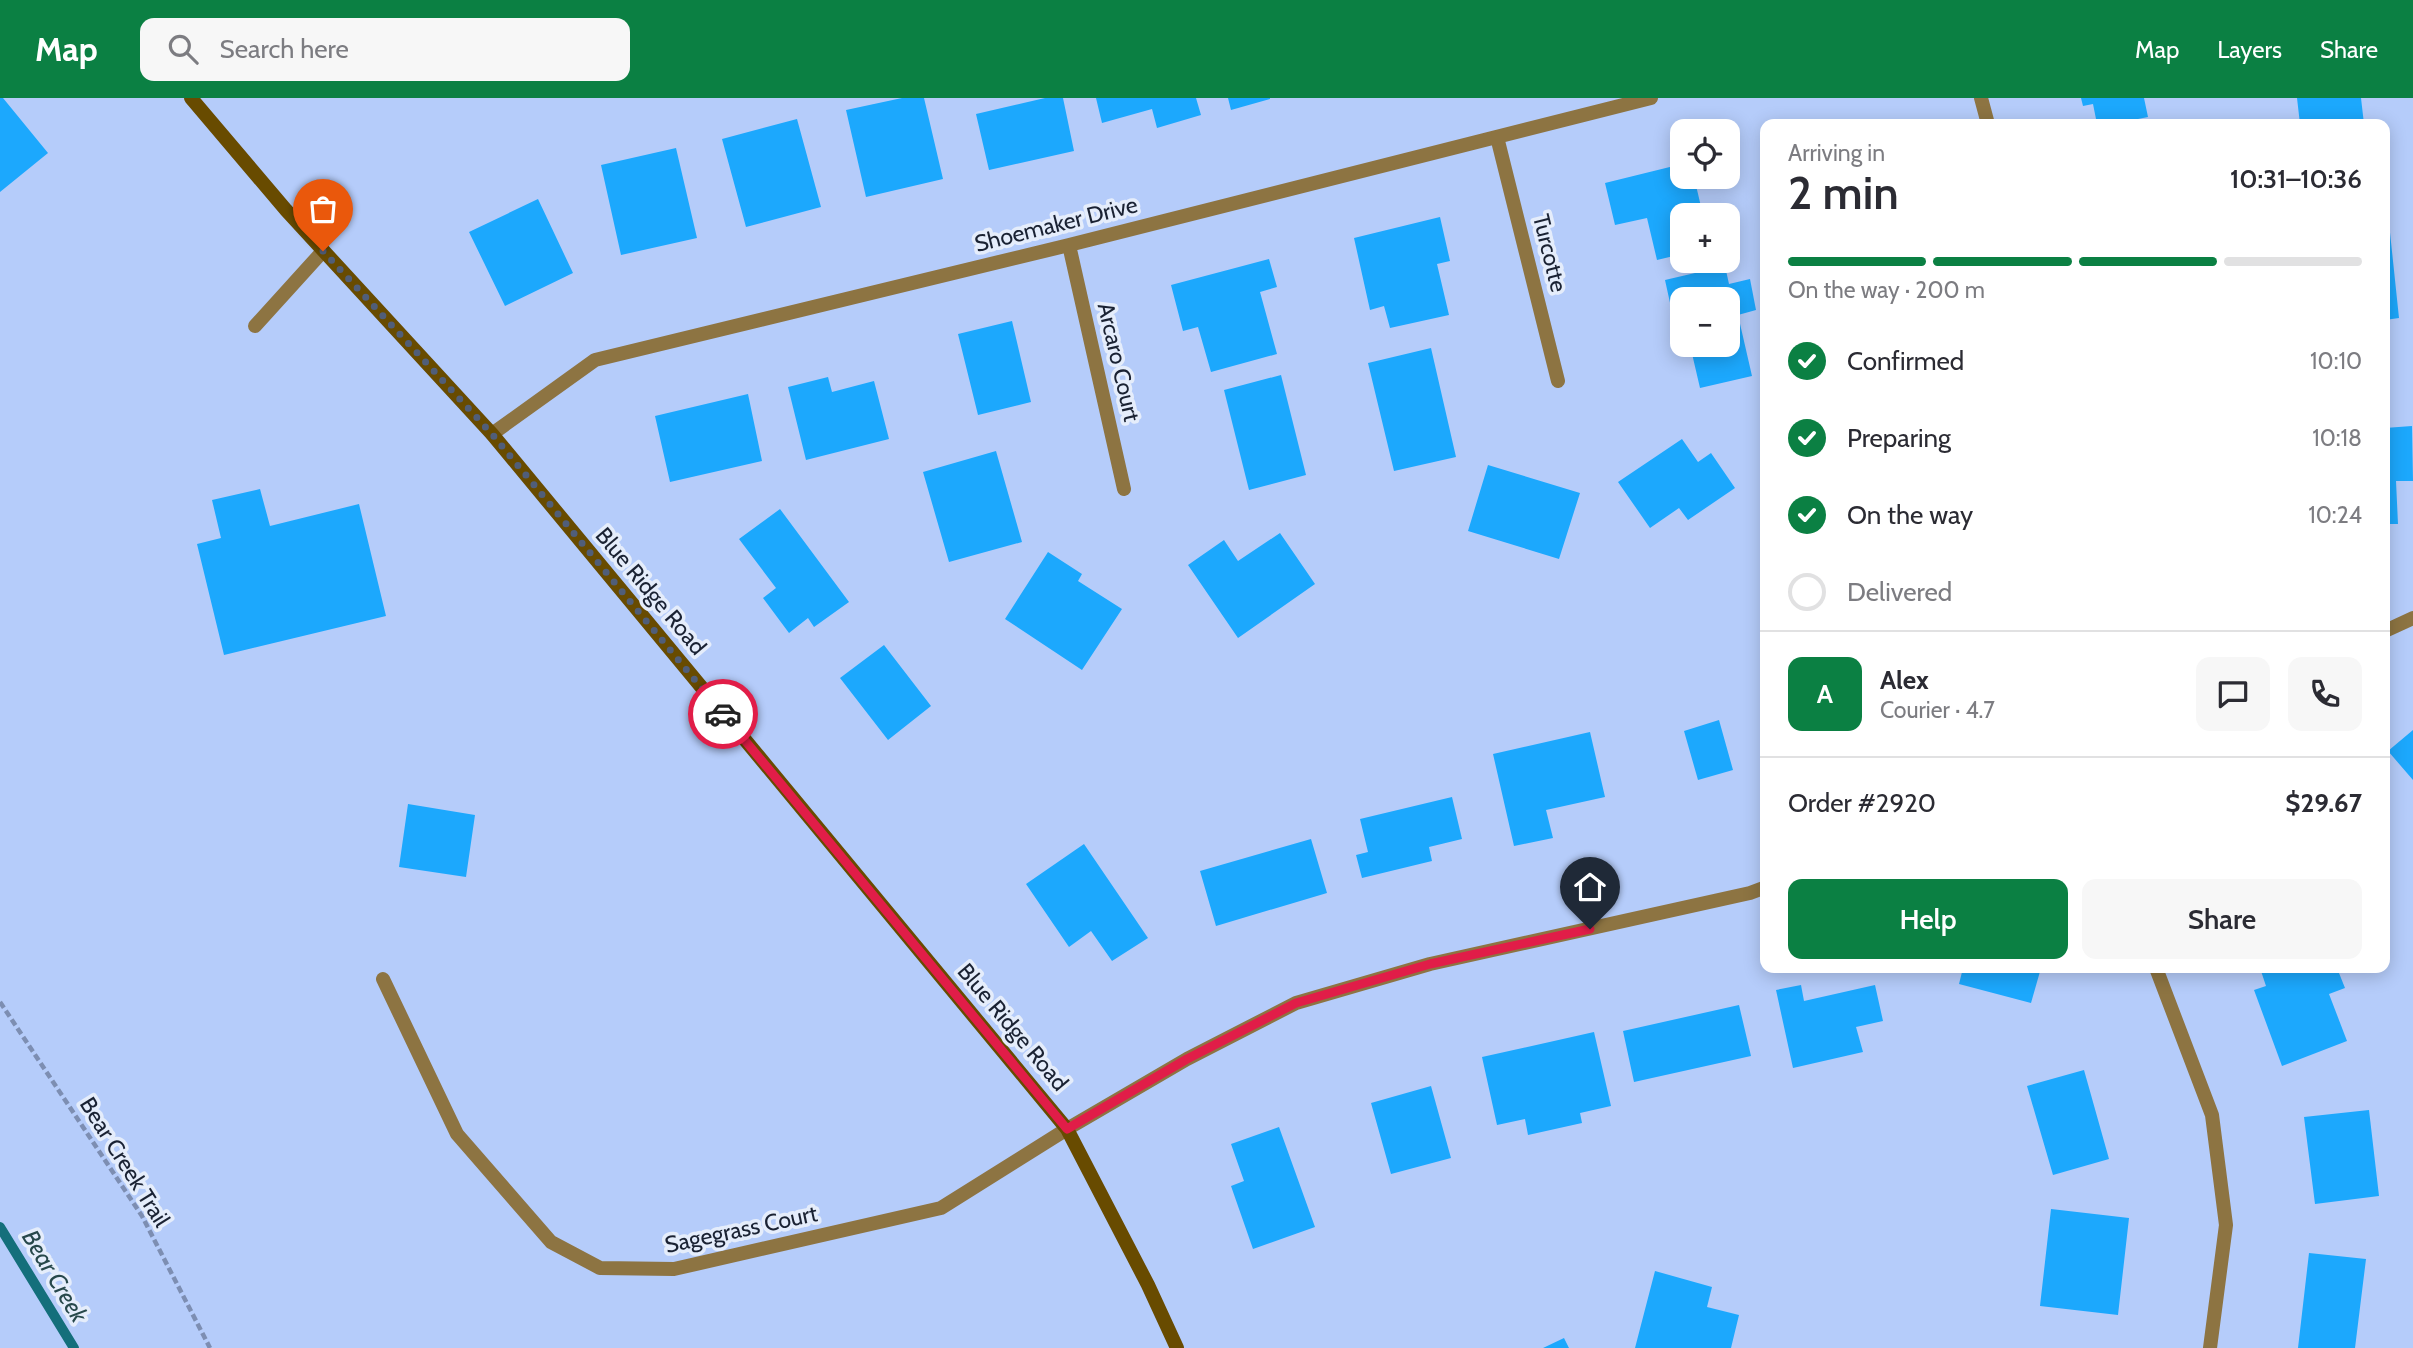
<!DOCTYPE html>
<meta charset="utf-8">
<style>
:root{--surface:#fff;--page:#f7f7f7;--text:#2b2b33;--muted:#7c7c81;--line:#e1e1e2;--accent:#0b8043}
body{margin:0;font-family:Cabin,sans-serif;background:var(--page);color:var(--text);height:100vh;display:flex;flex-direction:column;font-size:26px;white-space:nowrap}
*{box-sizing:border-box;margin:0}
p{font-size:23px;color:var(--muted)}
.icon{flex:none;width:38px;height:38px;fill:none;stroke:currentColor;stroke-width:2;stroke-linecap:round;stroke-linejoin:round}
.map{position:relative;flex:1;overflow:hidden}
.side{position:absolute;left:1760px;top:21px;width:630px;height:854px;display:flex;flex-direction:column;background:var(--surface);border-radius:14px;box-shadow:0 4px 18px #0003}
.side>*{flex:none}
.controls{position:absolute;left:1670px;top:21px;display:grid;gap:14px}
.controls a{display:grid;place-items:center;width:70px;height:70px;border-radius:14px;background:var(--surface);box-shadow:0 4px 18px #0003;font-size:35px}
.pin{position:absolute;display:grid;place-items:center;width:60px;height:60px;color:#fff;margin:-72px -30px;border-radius:50% 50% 50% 0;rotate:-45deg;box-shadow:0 0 7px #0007}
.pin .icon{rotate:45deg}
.courier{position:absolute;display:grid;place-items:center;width:70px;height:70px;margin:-35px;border:5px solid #e11d48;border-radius:50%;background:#fff;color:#222;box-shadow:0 2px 9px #0007}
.headline em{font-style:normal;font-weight:600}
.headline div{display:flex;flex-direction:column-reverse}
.headline{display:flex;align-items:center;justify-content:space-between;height:119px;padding:0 28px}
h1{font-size:46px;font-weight:600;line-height:52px}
.bar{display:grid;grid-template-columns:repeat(4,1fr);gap:10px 7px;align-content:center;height:84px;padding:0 28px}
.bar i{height:9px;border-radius:5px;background:var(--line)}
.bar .selected{background:var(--accent)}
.bar p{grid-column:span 4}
.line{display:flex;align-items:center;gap:18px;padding:0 28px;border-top:2px solid var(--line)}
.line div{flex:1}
.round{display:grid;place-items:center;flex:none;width:74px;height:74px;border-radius:14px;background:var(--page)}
ol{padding:0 28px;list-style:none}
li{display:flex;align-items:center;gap:21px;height:77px}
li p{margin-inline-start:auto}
li .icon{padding:7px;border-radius:50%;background:var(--accent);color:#fff;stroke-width:4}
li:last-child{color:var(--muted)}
li i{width:38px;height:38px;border:4px solid var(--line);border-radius:50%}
.primary-button{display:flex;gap:14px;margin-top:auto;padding:14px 28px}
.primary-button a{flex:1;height:80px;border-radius:14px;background:var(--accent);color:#fff;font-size:28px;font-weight:600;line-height:80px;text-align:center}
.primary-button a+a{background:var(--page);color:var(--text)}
header{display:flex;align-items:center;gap:42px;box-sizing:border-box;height:98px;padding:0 35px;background:var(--accent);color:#fff}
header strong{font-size:33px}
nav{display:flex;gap:38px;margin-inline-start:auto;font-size:24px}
.search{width:490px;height:63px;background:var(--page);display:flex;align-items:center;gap:18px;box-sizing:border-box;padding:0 24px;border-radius:14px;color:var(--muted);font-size:26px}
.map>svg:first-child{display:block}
</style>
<header>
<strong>Map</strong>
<div class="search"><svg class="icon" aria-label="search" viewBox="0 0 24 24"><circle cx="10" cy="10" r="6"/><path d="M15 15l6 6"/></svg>Search here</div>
<nav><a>Map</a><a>Layers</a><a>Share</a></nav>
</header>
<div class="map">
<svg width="2413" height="1250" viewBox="0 0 2413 1250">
<rect width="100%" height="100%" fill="#b5ccfa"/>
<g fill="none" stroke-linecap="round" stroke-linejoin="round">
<!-- stream -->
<path stroke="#146f7b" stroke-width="10" d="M0,1129L74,1250"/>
</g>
<!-- building -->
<path fill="#1ca8fd" d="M0,0H3L48,55L0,94Z
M902,0H924L943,81L866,99L846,12Z
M1045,0H1063L1074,53L989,72L976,16Z
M1096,0H1196L1201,17L1157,30L1152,11L1102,25Z
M1228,0H1270V1L1231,12Z
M2081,0H2144L2148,19L2113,26H2097L2093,6L2083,8Z
M2297,0H2361L2364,26H2300Z
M797,21L821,109L746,129L722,41Z
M676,50L697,140L621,157L601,67Z
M1682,66V79H1694L1703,117H1682V156L1657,162L1647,120L1615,127L1605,85Z
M538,101L573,175L505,208L469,134Z
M1440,119L1450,163L1437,166L1449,217L1390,230L1384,208L1370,212L1354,140Z
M2385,125H2389L2399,220L2385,222Z
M1269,161L1277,189L1260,194L1277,256L1211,274L1198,229L1183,233L1171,187Z
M1725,168L1729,186L1750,181L1756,212L1738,217L1752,278L1700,290L1690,247H1727V201H1682V221L1674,223L1665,182Z
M1012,223L1031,304L978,317L958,236Z
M1431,250L1456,359L1394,373L1368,265Z
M1281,277L1306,377L1249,392L1224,292Z
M828,279L832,294L874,283L889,341L806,362L788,289Z
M748,296L762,363L670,384L655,318Z
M2412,328L2413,383H2396L2398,426H2385V330Z
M1682,341L1698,364L1711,355L1735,390L1688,422L1679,410L1650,430L1618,384Z
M996,353L1022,444L949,464L923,374Z
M1488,367L1580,395L1559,461L1468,433Z
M260,391L270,428L359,406L386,518L224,557L197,446L221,440L212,402Z
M780,411L849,504L814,529L808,520L789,535L763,500L776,490L739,441Z
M1280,435L1315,486L1238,540L1188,467L1224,442L1238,463Z
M1048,454L1082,476L1078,483L1122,511L1082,572L1005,521Z
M884,547L931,608L888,642L840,580Z
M1719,622L1733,672L1698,682L1684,633Z
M2413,632V682L2388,653Z
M1590,634L1605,699L1546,712L1553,740L1514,748L1493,656Z
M1452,699L1462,741L1429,749L1432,763L1362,780L1356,757L1368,754L1360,721Z
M408,706L475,717L466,779L399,769Z
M1311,741L1327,795L1216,828L1200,773Z
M1084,746L1148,840L1112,863L1091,833L1069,849L1026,786Z
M1963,870H2041L2031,905L1959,886Z
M2260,870H2337L2345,890L2329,896L2347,943L2282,968L2254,892L2266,888Z
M1801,887L1804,903L1875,887L1883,923L1856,929L1863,954L1793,970L1776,892Z
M1739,907L1751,958L1634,984L1623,933Z
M1594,934L1611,1008L1580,1015L1582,1025L1528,1037L1525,1021L1497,1027L1482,959Z
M2084,972L2109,1061L2053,1077L2027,988Z
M1431,988L1451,1060L1391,1076L1371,1005Z
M2369,1012L2379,1098L2315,1106L2304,1019Z
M1279,1029L1315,1129L1253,1151L1231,1088L1244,1083L1231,1046Z
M2051,1111L2129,1120L2118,1217L2040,1208Z
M2309,1155L2366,1161L2355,1250H2298Z
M1655,1173L1712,1189L1707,1209L1739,1217L1731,1250H1635Z
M1564,1240L1569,1250H1543Z"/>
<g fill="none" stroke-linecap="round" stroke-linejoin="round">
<!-- path -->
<path stroke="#7d8eb2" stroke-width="4.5" stroke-dasharray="7 3.5" stroke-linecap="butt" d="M0,904L142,1118L210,1250"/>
<!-- lane -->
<path stroke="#8d7442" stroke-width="14" d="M255,228L323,153"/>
<!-- street -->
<path stroke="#8d7442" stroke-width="14" d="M1981,0L1988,26
M1497,39L1558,283
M1069,147L1124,391
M492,336L595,262L1069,147L1651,0
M2385,533L2413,520
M2156,870L2212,1017L2226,1127L2210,1250
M383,881L457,1036L551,1144L600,1170L674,1171L941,1110L1067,1031L1187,961L1296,905L1430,866L1750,795L1766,789"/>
<!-- secondary -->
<path stroke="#684b00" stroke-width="14" d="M191,0L286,112L492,336L1067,1031L1148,1187L1177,1250"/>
</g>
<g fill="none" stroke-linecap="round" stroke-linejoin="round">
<!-- done -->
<path stroke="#505e79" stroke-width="7" stroke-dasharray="0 12.6" d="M323,153L492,336L723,616"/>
<!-- route -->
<path stroke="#e11d48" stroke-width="9" d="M723,616L1067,1031L1187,961L1296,905L1430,866L1590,831"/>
</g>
<g text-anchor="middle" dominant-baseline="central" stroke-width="7" stroke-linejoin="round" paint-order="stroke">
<!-- street labels -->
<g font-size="23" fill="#1a2233" stroke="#e5edfb">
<text transform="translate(1056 126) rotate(-14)">Shoemaker Drive</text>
<text transform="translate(1550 155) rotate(76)">Turcotte</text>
<text transform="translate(1119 264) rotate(77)">Arcaro Court</text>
<text transform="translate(651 493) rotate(50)">Blue Ridge Road</text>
<text transform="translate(1013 929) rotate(50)">Blue Ridge Road</text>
<text transform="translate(125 1064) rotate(58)">Bear Creek Trail</text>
<text transform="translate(741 1131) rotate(-12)">Sagegrass Court</text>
</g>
<!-- water labels -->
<g font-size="24" font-style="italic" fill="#27484b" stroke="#e5edfb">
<text transform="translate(55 1178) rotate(59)">Bear Creek</text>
</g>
</g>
</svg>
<div class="controls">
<a><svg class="icon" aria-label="locate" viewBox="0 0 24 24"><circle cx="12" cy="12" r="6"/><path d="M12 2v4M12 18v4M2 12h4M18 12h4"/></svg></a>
<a>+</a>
<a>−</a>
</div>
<div class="pin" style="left:323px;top:153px;background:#ea580c"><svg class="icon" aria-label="bag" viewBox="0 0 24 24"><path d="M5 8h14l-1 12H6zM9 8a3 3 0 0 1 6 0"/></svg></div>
<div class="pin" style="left:1590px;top:831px;background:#1f2937"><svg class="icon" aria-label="home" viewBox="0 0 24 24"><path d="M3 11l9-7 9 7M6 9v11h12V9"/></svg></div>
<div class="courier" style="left:723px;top:616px"><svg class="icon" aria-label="car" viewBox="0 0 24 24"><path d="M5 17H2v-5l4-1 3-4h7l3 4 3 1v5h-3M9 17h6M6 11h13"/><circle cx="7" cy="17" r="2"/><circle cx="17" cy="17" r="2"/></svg></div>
<section class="side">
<div class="headline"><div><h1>2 min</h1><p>Arriving in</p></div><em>10:31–10:36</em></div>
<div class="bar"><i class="selected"></i><i class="selected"></i><i class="selected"></i><i></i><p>On the way · 200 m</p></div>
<ol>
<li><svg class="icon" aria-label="check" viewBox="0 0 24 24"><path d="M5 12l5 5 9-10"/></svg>Confirmed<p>10:10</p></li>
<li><svg class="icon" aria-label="check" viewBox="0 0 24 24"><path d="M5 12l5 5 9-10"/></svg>Preparing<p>10:18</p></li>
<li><svg class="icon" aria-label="check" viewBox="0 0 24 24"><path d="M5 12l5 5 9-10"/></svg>On the way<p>10:24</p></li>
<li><i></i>Delivered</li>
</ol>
<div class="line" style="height:126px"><b class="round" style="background:var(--accent);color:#fff">A</b><div><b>Alex</b><p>Courier · 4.7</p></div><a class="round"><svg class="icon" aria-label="chat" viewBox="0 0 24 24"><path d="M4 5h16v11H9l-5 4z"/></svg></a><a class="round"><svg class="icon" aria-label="phone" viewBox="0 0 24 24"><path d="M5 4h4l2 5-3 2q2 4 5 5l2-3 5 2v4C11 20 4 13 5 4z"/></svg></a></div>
<div class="line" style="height:91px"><div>Order #2920</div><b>$29.67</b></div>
<div class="primary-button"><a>Help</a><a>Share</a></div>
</section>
</div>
